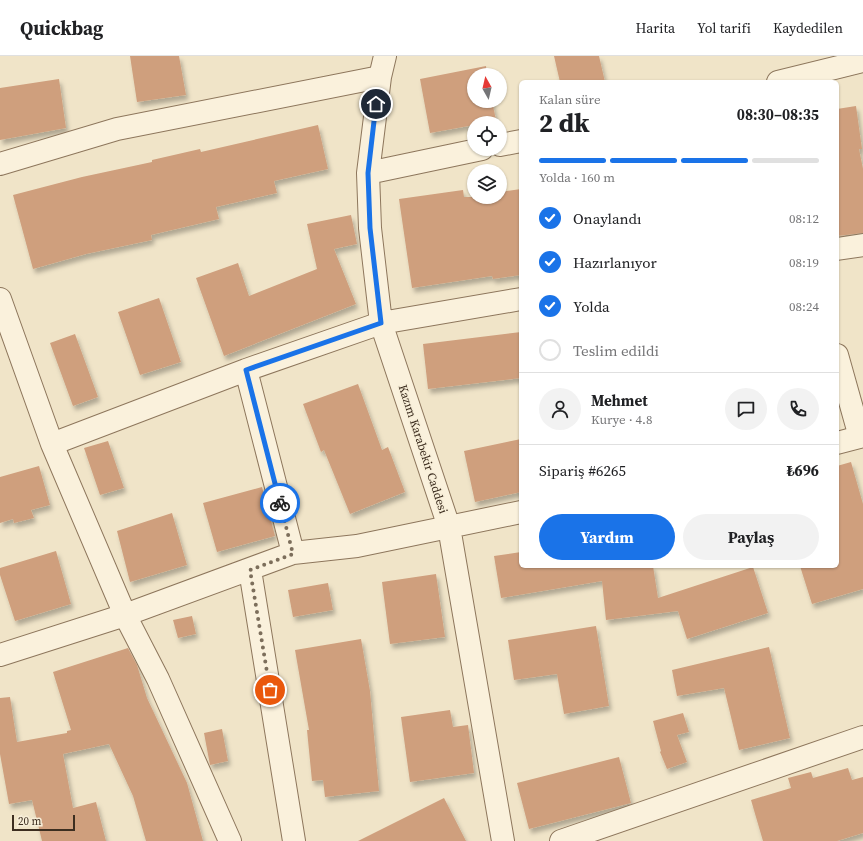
<!DOCTYPE html>
<html lang="tr">
<meta charset="utf-8">
<style>
:root{--surface:#fff;--page:#f2f2f2;--text:#202124;--muted:#757577;--line:#e0e0e0;--accent:#1a73e8}
body{margin:0;font-family:"Source Serif 4",serif;background:var(--page);color:var(--text);height:100vh;display:flex;flex-direction:column;font-size:15px;white-space:nowrap}
*{box-sizing:border-box;margin:0}
p{font-size:13px;color:var(--muted)}
.icon{flex:none;width:22px;height:22px;fill:none;stroke:currentColor;stroke-width:2;stroke-linecap:round;stroke-linejoin:round}
.map{position:relative;flex:1;overflow:hidden}
.side{position:absolute;left:519px;top:24px;width:320px;height:488px;display:flex;flex-direction:column;background:var(--surface);border-radius:6px;box-shadow:0 1px 3px #0004}
.side>*{flex:none}
.needle{width:26px;rotate:352deg}
.controls{position:absolute;left:467px;top:12px;display:grid;gap:8px}
.controls a{display:grid;place-items:center;width:40px;height:40px;border-radius:50%;background:var(--surface);box-shadow:0 1px 3px #0004;font-size:20px}
.scale{position:absolute;left:12px;bottom:10px;width:63px;box-sizing:border-box;padding-left:4px;border:2px solid #3d2e20;border-top:0;font-size:11px;line-height:14px;white-space:nowrap;color:#3d2e20;-webkit-text-stroke:3px #f7eed8;paint-order:stroke}
.pin{position:absolute;display:grid;place-items:center;width:34px;height:34px;color:#fff;margin:-17px;border:2px solid #fff;border-radius:50%;box-shadow:0 1px 4px #0007}
.courier{position:absolute;display:grid;place-items:center;width:40px;height:40px;margin:-20px;border:3px solid #1a73e8;border-radius:50%;background:#fff;color:#222;box-shadow:0 1px 5px #0007}
.headline em{font-style:normal;font-weight:700}
.headline div{display:flex;flex-direction:column-reverse}
.headline{display:flex;align-items:center;justify-content:space-between;height:68px;padding:0 20px}
h1{font-size:26px;font-weight:700;line-height:30px}
.bar{display:grid;grid-template-columns:repeat(4,1fr);gap:6px 4px;align-content:center;height:48px;padding:0 20px}
.bar i{height:5px;border-radius:3px;background:var(--line)}
.bar .selected{background:var(--accent)}
.bar p{grid-column:span 4}
.line{display:flex;align-items:center;gap:10px;padding:0 20px;border-top:1px solid var(--line)}
.line div{flex:1}
.round{display:grid;place-items:center;flex:none;width:42px;height:42px;border-radius:21px;background:var(--page)}
ol{padding:0 20px;list-style:none}
li{display:flex;align-items:center;gap:12px;height:44px}
li p{margin-inline-start:auto}
li .icon{padding:4px;border-radius:50%;background:var(--accent);color:#fff;stroke-width:4}
li:last-child{color:var(--muted)}
li i{width:22px;height:22px;border:2px solid var(--line);border-radius:50%}
.button{display:flex;gap:8px;margin-top:auto;padding:8px 20px}
.button a{flex:1;height:46px;border-radius:24px;background:var(--accent);color:#fff;font-size:16px;font-weight:700;line-height:46px;text-align:center}
.button a+a{background:var(--page);color:var(--text)}
header{display:flex;align-items:center;gap:24px;box-sizing:border-box;height:56px;padding:0 20px;background:var(--surface);border-bottom:1px solid var(--line)}
header strong{font-size:19px}
nav{display:flex;gap:22px;margin-inline-start:auto;font-size:14px}
.map>svg:first-child{display:block}
</style>
<header>
<strong>Quickbag</strong>
<nav><a>Harita</a><a>Yol tarifi</a><a>Kaydedilen</a></nav>
</header>
<div class="map">
<svg width="863" height="785" viewBox="0 0 863 785">
<defs>
<filter id="shadow"><feDropShadow dx="2.5" dy="4.5" stdDeviation="2" flood-color="#0004"/></filter>
</defs>
<rect width="100%" height="100%" fill="#f0e4c8"/>
<!-- building -->
<path fill="#cf9f7d" filter="url(#shadow)" d="M130,0H179L186,39L137,46Z
M554,0H599L605,26H560Z
M486,10L487,19H474V45H492L496,64L474,67V69L430,77L420,23Z
M59,23L66,72L0,84V32Z
M856,50L862,93H859L863,113V177L837,180V53Z
M318,69L328,113L274,125L277,137L216,151L219,163L151,179L152,184L86,198L33,213L13,139L82,121L152,106V104L200,93L201,96Z
M521,133V219L493,223L492,220L412,232L399,143L463,134L464,141H500V136Z
M351,159L357,188L334,193L356,248L224,300L196,222L238,207L249,240L317,213L307,168Z
M159,242L181,306L140,319L118,256Z
M521,276V322L428,333L423,288Z
M75,278L98,341L73,350L50,287Z
M358,328L382,394L388,391L405,436L350,458L324,394L321,396L303,348Z
M521,383V436L475,446L464,395Z
M108,385L124,432L100,439L84,392Z
M851,406L863,448V533L812,548L800,510H837V410Z
M39,410L50,449L31,454L34,462L14,467L13,463L0,467V421Z
M262,431L275,480L217,496L203,447Z
M172,457L187,509L130,526L117,475Z
M56,495L71,548L15,565L0,519V512Z
M521,496V510H653L658,542L753,511L768,557L687,583L678,555L606,564L602,525L501,542L494,500Z
M436,518L445,581L390,588L382,526Z
M328,527L333,554L293,561L288,534Z
M192,560L196,578L178,582L173,564Z
M596,570L609,650L564,658L557,618L514,624L508,584Z
M361,583L370,635L379,735L325,741L323,724L312,725L307,674H309L295,594Z
M769,591L790,682L739,694L724,632L677,640L672,614Z
M128,592L137,609L147,642L187,727L203,785H146L133,740L109,688L63,698L73,752L96,746L106,785H42L32,744L9,748L0,698V642L10,641L17,686L67,677V675L71,674L53,616Z
M450,654L453,671L468,669L474,717L410,726L401,661Z
M683,657L689,676L677,679L687,706L667,713L660,696L661,695L653,665Z
M222,673L228,705L210,709L204,677Z
M619,701L631,747L529,773L517,727Z
M848,712L852,724L863,721V777L837,785H763L751,744L791,732L788,722L811,716L813,722Z
M444,742L466,785H358Z"/>
<g fill="none" stroke-linecap="round" stroke-linejoin="round">
<defs>
<path id="minor" d="M385,0L380,21L368,117L370,172L381,267L449,471L503,785
M778,26L863,5
M500,89L521,85
M0,108L117,73L380,21
M368,117L482,93
M837,193L863,189
M0,243L52,388L125,559L158,623L230,785
M837,299L860,381
M246,314L381,267L521,243
M837,387L863,380
M52,388L246,314L293,497
M250,514L294,785
M0,599L125,559L293,497L357,490L521,456
M561,785L863,681"/>
</defs>
<!-- minor casing -->
<use href="#minor" stroke="#8d765c" stroke-width="24"/>
<!-- minor -->
<use href="#minor" stroke="#faf1dc" stroke-width="22"/>
</g>
<g fill="none" stroke-linecap="round" stroke-linejoin="round">
<!-- done -->
<path stroke="#7c6e5b" stroke-width="4" stroke-dasharray="0 7.2" d="M270,634L250,514L293,498L280,447"/>
<!-- route -->
<path stroke="#1a73e8" stroke-width="5" d="M280,447L246,314L381,267L370,172L368,117L376,48"/>
</g>
<g text-anchor="middle" dominant-baseline="central" stroke-width="3" stroke-linejoin="round" paint-order="stroke">
<!-- street labels -->
<g font-size="12" fill="#3d2e20" stroke="#f7eed8">
<text transform="translate(423 393) rotate(72)">Kazım Karabekir Caddesi</text>
</g>
</g>
</svg>
<div class="controls">
<a><svg class="needle" viewBox="-14 -14 28 28"><path d="M0-13l5 13h-10z" fill="#e53935"/><path d="M0 13l5-13h-10z" fill="#757577"/></svg></a>
<a><svg class="icon" aria-label="locate" viewBox="0 0 24 24"><circle cx="12" cy="12" r="6"/><path d="M12 2v4M12 18v4M2 12h4M18 12h4"/></svg></a>
<a><svg class="icon" aria-label="layers" viewBox="0 0 24 24"><path d="M12 4l9 5-9 5-9-5zM3 14l9 5 9-5"/></svg></a>
</div>
<div class="scale">20 m</div>
<div class="pin" style="left:270px;top:634px;background:#ea580c"><svg class="icon" aria-label="bag" viewBox="0 0 24 24"><path d="M5 8h14l-1 12H6zM9 8a3 3 0 0 1 6 0"/></svg></div>
<div class="pin" style="left:376px;top:48px;background:#1f2937"><svg class="icon" aria-label="home" viewBox="0 0 24 24"><path d="M3 11l9-7 9 7M6 9v11h12V9"/></svg></div>
<div class="courier" style="left:280px;top:447px"><svg class="icon" aria-label="bike" viewBox="0 0 24 24"><circle cx="6" cy="16" r="4"/><circle cx="18" cy="16" r="4"/><path d="M6 16l4-8h5l3 8M10 8l3 8H6M13 5h3"/></svg></div>
<section class="side">
<div class="headline"><div><h1>2 dk</h1><p>Kalan süre</p></div><em>08:30–08:35</em></div>
<div class="bar"><i class="selected"></i><i class="selected"></i><i class="selected"></i><i></i><p>Yolda · 160 m</p></div>
<ol>
<li><svg class="icon" aria-label="check" viewBox="0 0 24 24"><path d="M5 12l5 5 9-10"/></svg>Onaylandı<p>08:12</p></li>
<li><svg class="icon" aria-label="check" viewBox="0 0 24 24"><path d="M5 12l5 5 9-10"/></svg>Hazırlanıyor<p>08:19</p></li>
<li><svg class="icon" aria-label="check" viewBox="0 0 24 24"><path d="M5 12l5 5 9-10"/></svg>Yolda<p>08:24</p></li>
<li><i></i>Teslim edildi</li>
</ol>
<div class="line" style="height:72px"><a class="round"><svg class="icon" aria-label="person" viewBox="0 0 24 24"><circle cx="12" cy="8" r="4"/><path d="M4 21q1-7 8-7t8 7"/></svg></a><div><b>Mehmet</b><p>Kurye · 4.8</p></div><a class="round"><svg class="icon" aria-label="chat" viewBox="0 0 24 24"><path d="M4 5h16v11H9l-5 4z"/></svg></a><a class="round"><svg class="icon" aria-label="phone" viewBox="0 0 24 24"><path d="M5 4h4l2 5-3 2q2 4 5 5l2-3 5 2v4C11 20 4 13 5 4z"/></svg></a></div>
<div class="line" style="height:52px"><div>Sipariş #6265</div><b>₺696</b></div>
<div class="button"><a>Yardım</a><a>Paylaş</a></div>
</section>
</div>
